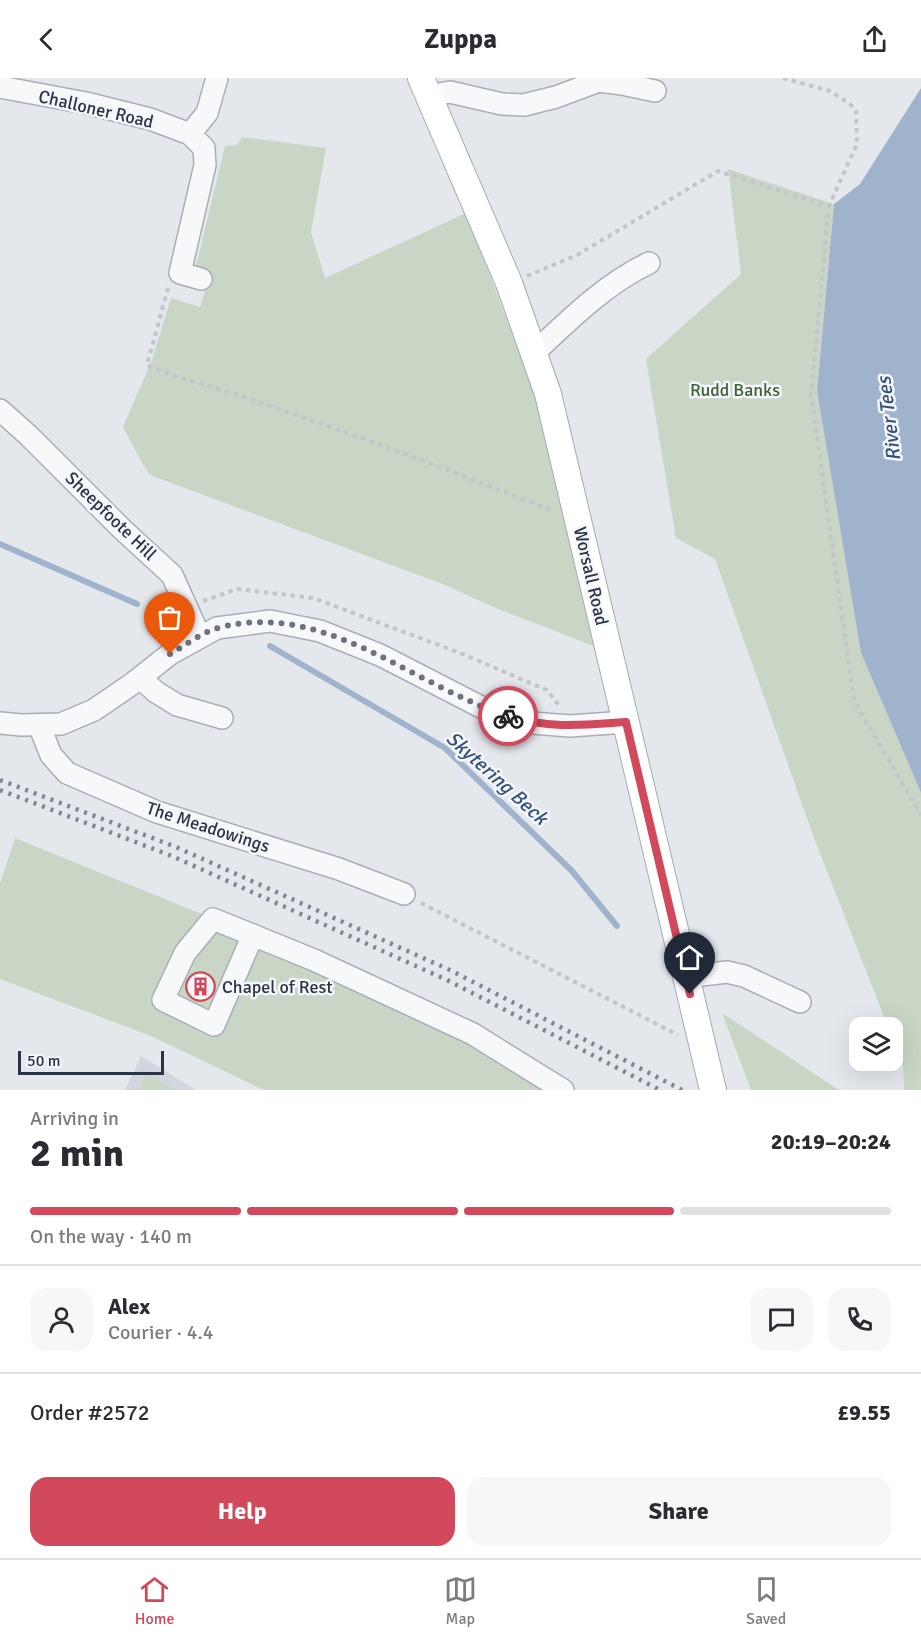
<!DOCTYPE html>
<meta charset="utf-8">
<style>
:root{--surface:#fff;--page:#f7f7f7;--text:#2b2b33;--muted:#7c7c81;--line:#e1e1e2;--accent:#d1495b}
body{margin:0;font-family:Signika,sans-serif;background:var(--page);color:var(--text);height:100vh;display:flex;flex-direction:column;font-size:22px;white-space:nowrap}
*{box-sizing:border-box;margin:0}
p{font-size:20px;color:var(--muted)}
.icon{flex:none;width:33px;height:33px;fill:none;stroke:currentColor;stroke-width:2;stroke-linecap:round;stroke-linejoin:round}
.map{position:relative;height:1012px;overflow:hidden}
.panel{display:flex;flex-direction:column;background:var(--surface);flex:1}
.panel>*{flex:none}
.fabs{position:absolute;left:849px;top:939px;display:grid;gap:12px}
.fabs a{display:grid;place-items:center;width:54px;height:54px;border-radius:12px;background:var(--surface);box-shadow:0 6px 24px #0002;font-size:30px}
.scale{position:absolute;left:18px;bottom:15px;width:146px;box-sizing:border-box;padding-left:6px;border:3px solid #2b3445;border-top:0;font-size:16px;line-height:21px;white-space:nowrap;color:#2b3445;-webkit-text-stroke:4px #f4f6f9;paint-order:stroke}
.pin{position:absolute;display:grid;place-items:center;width:51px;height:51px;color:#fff;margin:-62px -26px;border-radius:50% 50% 50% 0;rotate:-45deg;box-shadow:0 0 6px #0007}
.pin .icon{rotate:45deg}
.courier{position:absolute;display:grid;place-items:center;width:60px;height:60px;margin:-30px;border:4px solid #d1495b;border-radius:50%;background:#fff;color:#222;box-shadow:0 2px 8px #0007}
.overview em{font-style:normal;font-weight:700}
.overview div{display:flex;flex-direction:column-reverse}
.overview{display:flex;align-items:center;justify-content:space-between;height:102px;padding:0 30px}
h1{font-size:39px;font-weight:700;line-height:45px}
.bar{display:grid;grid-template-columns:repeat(4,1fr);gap:9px 6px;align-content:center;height:72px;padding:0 30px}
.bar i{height:8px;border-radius:4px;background:var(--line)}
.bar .current{background:var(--accent)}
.bar p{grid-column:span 4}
.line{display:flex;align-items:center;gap:15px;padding:0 30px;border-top:2px solid var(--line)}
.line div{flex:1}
.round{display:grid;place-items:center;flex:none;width:63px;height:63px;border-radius:18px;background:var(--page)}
.primary-button{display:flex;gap:12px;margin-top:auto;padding:12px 30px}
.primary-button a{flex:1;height:69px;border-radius:18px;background:var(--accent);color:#fff;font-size:24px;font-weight:700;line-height:69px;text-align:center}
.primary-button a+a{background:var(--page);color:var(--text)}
header{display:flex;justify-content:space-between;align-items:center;height:78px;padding:0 30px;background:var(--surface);font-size:27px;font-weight:700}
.tab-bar{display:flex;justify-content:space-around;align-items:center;height:84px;border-top:2px solid var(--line);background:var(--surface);font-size:16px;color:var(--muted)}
.tab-bar a{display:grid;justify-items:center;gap:3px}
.tab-bar .current{color:var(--accent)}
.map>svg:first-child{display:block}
</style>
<header><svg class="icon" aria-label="back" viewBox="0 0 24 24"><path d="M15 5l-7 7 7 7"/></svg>Zuppa<svg class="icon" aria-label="share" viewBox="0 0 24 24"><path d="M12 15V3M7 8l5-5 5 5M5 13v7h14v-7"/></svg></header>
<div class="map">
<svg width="921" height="1012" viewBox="0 0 921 1012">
<rect width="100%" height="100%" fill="#e4e7ec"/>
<!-- built -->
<path fill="#d2d6de" d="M141,978L196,1012H125Z"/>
<!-- green -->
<path fill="#c9d6c5" d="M242,59L326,70L311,154L325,200L466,135L535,315L594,568L498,531L445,507L150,397L142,385L123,349L152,282L171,220L200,229L211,194L196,188L225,68L237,67Z
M728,91L834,126L817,313L861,575L921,715V1012H904L903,986L893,960L892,950L888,949L814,760L715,481L676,460L646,281L741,196Z
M15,760L314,882L563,1012H264L151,958L0,901V805Z
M722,935L839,1012H751Z
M147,994L175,1012H138Z"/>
<!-- water -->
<path fill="#9fb4cc" d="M921,10V715L861,575L817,313L834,126L860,106Z"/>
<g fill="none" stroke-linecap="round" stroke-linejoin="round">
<!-- stream -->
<path stroke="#9fb4cc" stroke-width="6" d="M0,466L137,526
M270,568L445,670L572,793L617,848"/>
<defs>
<path id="minor" d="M0,9L86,25L150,41L190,56
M428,18L450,14L502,26L524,27L556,19L599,3L622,6L655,13
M201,201L180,195L205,87L204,70L190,56L207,35L217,0
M534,275C569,242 605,206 649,185
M0,332L28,357L123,452L172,497L200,559
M140,600L156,614L177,627L222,640
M0,645L21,647L61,646L94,632L132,606L170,576L217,550L270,543L320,553L380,577L483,630L532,645L570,648L626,644
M39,647L51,677L67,695L157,734L339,791L404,816
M253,857L214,947L163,922L185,875L213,841L314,882L473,956L563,1012
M685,899L727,894L744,898L800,924"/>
<path id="major" d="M421,0L509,205L548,316L713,1012"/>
</defs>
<!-- minor casing -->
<use href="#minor" stroke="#a9aeb7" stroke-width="24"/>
<!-- major casing -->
<use href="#major" stroke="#a3abb8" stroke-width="28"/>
<!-- path -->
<path stroke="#c2c5cb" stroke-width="4" stroke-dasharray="4.5 4.5" stroke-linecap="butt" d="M783,0L830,13L850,26L856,33L857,66L829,128
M527,198L577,177L718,93L829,128L811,316L854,623L921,737
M168,210L147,287C182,303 220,310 256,323C356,357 455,394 553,433
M203,523L237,511L313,520L460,575L547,612L560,629
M421,825L678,957"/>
<!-- minor -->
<use href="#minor" stroke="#f7f8fa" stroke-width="21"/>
<!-- major -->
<use href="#major" stroke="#fff" stroke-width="26"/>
<!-- rail -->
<path stroke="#7d8696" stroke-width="4.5" stroke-dasharray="3 6" stroke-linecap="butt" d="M0,702L176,769L452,893L682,1012
M0,712L172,778L447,902L660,1012"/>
</g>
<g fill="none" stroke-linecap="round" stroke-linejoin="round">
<!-- done -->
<path stroke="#6c737f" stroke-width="6" stroke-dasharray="0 10.8" d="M170,576C185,568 202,554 218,550C324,521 413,608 508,638"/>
<!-- route -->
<path stroke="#d1495b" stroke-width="8" d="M508,638C549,651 583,647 626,644L690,916"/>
</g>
<!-- icons -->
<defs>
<symbol id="building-ring" viewBox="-11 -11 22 22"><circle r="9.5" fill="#f4f6f9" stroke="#d1495b" stroke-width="1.5"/><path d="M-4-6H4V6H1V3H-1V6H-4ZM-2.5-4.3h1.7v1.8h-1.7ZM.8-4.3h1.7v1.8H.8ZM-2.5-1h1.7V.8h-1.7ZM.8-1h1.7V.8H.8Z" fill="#d1495b"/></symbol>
</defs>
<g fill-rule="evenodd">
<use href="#building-ring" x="184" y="892" width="33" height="33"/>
</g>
<g text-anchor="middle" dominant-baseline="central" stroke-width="5" stroke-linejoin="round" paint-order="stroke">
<!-- street labels -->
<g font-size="18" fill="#2b3445" stroke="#f4f6f9">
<text transform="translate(96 31) rotate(13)">Challoner Road</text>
<text transform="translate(111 438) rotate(44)">Sheepfoote Hill</text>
<text transform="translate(591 498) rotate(77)">Worsall Road</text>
<text transform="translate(208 749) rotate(18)">The Meadowings</text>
</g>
<!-- park labels -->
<g font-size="18" fill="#3f6138" stroke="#f4f6f9">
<text x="735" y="312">Rudd Banks</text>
</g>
<!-- poi labels -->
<g font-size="18" fill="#2b3445" stroke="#f4f6f9" text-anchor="start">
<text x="222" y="909">Chapel of Rest</text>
</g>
<!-- water labels -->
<g font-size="20" font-style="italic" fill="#34527a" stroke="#f4f6f9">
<text transform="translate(889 341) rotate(-97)">River Tees</text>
<text transform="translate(497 700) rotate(42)">Skytering Beck</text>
</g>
</g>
</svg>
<div class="fabs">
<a><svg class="icon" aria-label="layers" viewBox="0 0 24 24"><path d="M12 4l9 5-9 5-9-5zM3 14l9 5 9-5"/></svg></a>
</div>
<div class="scale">50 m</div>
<div class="pin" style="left:170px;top:576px;background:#ea580c"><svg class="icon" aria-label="bag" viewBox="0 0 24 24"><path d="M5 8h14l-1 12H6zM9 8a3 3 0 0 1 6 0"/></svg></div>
<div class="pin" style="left:690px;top:916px;background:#1f2937"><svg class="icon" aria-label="home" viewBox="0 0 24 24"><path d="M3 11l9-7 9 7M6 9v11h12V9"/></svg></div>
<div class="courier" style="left:508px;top:638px"><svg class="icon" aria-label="bike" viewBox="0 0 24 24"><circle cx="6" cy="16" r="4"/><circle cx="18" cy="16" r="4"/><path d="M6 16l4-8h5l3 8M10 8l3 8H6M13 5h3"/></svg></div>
</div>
<section class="panel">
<div class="overview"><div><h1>2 min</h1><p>Arriving in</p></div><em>20:19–20:24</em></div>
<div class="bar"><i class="current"></i><i class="current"></i><i class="current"></i><i></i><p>On the way · 140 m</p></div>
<div class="line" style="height:108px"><a class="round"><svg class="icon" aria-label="person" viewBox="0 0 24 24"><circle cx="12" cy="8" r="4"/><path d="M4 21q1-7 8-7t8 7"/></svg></a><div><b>Alex</b><p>Courier · 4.4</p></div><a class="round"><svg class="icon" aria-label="chat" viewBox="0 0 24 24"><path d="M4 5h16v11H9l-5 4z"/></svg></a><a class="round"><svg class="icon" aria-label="phone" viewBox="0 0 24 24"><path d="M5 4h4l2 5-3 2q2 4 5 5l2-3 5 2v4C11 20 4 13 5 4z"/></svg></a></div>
<div class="line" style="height:78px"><div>Order #2572</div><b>£9.55</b></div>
<div class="primary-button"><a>Help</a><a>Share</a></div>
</section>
<nav class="tab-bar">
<a class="current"><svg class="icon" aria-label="home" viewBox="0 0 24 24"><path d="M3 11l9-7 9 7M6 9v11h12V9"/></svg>Home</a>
<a><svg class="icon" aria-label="map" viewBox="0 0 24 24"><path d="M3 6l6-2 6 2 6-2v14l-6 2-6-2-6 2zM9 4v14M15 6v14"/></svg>Map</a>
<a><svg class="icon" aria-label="saved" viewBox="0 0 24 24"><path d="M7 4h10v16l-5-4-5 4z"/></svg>Saved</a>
</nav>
